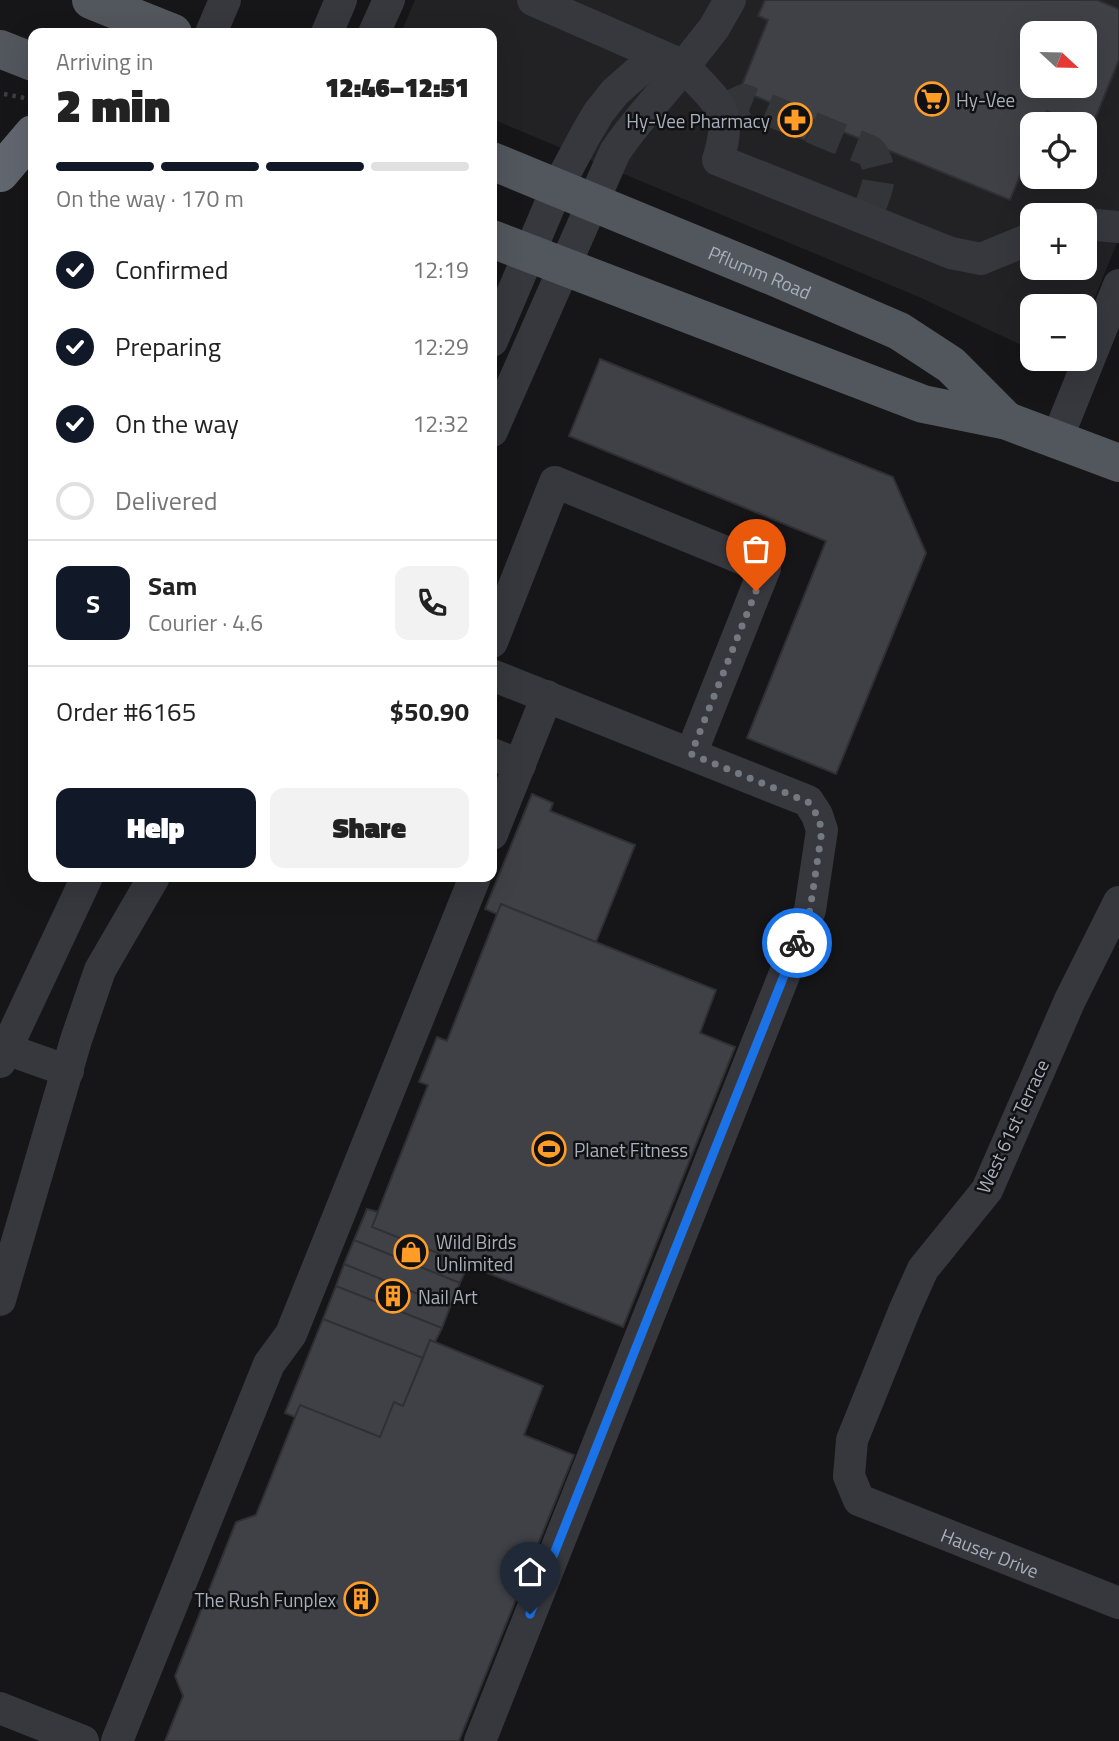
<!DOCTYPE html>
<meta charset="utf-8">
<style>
:root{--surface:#fff;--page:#f2f2f2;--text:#222;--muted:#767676;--line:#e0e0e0;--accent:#111827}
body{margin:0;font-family:"Titillium Web",sans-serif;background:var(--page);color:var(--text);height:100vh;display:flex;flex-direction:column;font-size:26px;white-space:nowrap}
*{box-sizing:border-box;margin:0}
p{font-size:23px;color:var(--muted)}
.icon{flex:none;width:38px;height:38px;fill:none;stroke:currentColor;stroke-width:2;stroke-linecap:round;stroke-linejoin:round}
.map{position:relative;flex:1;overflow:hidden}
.panel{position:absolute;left:28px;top:28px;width:469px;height:854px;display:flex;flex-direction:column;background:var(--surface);border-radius:14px;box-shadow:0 7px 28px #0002}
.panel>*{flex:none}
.needle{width:46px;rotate:112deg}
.fabs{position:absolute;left:1020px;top:21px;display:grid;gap:14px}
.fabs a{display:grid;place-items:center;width:77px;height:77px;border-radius:14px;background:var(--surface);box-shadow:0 7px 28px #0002;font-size:35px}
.pin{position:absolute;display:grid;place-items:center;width:60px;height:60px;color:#fff;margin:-72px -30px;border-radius:50% 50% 50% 0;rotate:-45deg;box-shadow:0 0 7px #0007}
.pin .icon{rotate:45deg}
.courier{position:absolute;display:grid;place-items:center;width:70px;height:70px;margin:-35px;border:5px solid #1a73e8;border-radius:50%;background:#fff;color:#222;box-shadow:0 2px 9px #0007}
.headline em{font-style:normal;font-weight:800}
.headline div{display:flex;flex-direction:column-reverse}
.headline{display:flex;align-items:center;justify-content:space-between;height:119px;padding:0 28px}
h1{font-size:46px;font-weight:800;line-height:52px}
.bar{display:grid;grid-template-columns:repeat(4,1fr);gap:10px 7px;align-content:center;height:84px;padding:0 28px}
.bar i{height:9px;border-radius:5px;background:var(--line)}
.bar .active{background:var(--accent)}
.bar p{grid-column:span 4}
.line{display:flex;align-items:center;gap:18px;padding:0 28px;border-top:2px solid var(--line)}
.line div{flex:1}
.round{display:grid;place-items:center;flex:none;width:74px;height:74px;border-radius:14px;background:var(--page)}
ol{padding:0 28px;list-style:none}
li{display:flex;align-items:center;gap:21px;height:77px}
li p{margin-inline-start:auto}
li .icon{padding:7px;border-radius:50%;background:var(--accent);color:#fff;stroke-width:4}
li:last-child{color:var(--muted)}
li i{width:38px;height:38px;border:4px solid var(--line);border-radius:50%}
.button{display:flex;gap:14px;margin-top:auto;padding:14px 28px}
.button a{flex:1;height:80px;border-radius:14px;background:var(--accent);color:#fff;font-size:28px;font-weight:800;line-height:80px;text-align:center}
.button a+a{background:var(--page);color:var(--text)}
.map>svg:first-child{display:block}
</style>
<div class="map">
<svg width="1119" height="1741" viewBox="0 0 1119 1741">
<rect width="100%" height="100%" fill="#161618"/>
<!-- built -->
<path fill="#222225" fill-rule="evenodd" d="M415,0H1119V238L1085,321V306H1032V350L919,297L492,119V33H401ZM1032,33H1085V86H1032ZM1032,124H1085V177H1032ZM1032,215H1085V268H1032Z"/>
<!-- building -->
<path fill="#404146" stroke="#303034" stroke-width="2" fill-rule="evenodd" d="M765,0H1097L1119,9V60L1091,129L1085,127V124H1078L1047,111L1041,124H1032V146L1010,200L814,120L805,140L775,128L784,108L740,90L768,20L758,16ZM1032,33H1085V86H1032Z
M600,359L893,477L926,553L836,774L747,738L826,541L569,436Z
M532,794L553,803L550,811L635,845L596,942L501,904L497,914L485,909Z
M501,904L716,990L700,1033L735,1047L623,1327L372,1227L428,1085L419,1082L437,1037L447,1041Z
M367,1209L378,1212L372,1227L468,1265L460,1283L354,1240Z
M354,1240L460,1283L450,1307L344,1264Z
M344,1264L450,1307L442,1328L336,1286Z
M336,1286L442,1328L435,1342L430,1340L423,1358L323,1319Z
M323,1319L423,1358L403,1406L394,1402L380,1437L300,1405L295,1417L285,1413Z
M430,1340L543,1386L524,1435L574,1455L459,1741H165L183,1696L175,1676L236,1522L256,1515L300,1405L380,1437L394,1402L403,1406Z"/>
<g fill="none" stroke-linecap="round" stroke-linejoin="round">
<!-- minor-tunnel -->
<path stroke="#333538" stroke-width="32" stroke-dasharray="32 16" stroke-linecap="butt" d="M723,110L744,100L870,151C888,173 874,196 865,219"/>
<!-- path -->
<path stroke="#3c4045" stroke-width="4.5" stroke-dasharray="3.5 5" stroke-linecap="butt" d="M4,94L25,98"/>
<!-- minor -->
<g stroke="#37383e" stroke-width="32">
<path d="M730,0L714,28L684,66C716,103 735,107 718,160L951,253L981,259L1032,238"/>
<path d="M211,33L225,0"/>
<path d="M327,33L341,0"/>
<path d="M374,33L389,0"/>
<path d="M1085,224L1119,227"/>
<path d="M492,341L557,188L586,134L599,112L615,92L657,55"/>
<path d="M492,431L615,152C635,121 661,96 684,66L533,0"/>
<path d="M1057,439L1119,285"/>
<path d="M492,642L555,482L765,568L691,754"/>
<path d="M492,754L520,765"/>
<path d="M492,834L547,696"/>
<path id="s1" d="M1119,902L1070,1000L987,1190L923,1269L905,1309L852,1440L849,1476L859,1500L1119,1603"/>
<path d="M6,1049L68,1071"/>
<path d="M0,1062L87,877"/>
<path d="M0,1300L76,1040L100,970L154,877"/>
<path d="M0,1708L83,1741"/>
<path d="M117,1741L269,1364L291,1334L475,877"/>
<path d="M480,1741L810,910L822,830L817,815L808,801L492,675"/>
</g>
<!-- major -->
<g stroke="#52565d" stroke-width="38">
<path d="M91,0L173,33"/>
<path d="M0,49L33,62"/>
<path id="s2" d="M492,161L774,277L899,331L951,365L1007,421"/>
<path d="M492,239L923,404L1007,421L1119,463"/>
</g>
<!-- highway -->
<path stroke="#62676f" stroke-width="38" d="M0,173L33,134"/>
</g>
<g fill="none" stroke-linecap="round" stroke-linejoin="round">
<!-- done -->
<path stroke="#747981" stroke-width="7" stroke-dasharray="0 12.6" d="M756,591L691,754L808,802L817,815L822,830L810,910L797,943"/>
<!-- route -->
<path stroke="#1a73e8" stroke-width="9" d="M530,1614L797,943"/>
</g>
<!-- icons -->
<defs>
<symbol id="supermarket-ring" viewBox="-11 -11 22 22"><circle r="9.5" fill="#111113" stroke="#ff9d27" stroke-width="1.5"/><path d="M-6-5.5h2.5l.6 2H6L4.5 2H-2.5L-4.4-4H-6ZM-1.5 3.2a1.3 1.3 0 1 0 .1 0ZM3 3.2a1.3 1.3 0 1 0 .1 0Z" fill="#ff9d27"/></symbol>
<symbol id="pharmacy-ring" viewBox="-11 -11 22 22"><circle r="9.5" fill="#111113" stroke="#ff9d27" stroke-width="1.5"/><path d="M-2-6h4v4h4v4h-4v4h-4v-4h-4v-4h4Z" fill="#ff9d27"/></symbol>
<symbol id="stadium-ring" viewBox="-11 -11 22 22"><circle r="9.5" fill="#111113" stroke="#ff9d27" stroke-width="1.5"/><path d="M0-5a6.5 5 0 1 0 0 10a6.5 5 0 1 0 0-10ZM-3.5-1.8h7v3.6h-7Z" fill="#ff9d27"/></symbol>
<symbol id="shop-ring" viewBox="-11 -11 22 22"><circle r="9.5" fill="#111113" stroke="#ff9d27" stroke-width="1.5"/><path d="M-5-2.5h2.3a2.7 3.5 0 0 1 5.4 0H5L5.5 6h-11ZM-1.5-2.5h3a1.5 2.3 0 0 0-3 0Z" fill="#ff9d27"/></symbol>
<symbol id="building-ring" viewBox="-11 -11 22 22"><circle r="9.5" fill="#111113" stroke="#ff9d27" stroke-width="1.5"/><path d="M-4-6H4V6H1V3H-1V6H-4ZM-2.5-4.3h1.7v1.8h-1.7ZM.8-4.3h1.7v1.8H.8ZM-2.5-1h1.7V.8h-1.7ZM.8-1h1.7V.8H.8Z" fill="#ff9d27"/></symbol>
</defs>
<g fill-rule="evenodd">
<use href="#supermarket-ring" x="913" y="80" width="38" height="38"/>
<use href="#pharmacy-ring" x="776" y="101" width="38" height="38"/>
<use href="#stadium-ring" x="530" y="1130" width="38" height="38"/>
<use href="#shop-ring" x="392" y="1233" width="38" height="38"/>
<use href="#building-ring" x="374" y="1277" width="38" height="38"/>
<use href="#building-ring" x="342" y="1580" width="38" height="38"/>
</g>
<g text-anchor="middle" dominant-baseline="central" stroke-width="5" stroke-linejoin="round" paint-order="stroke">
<!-- poi labels -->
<g font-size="19" fill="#a7afba" stroke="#111113" text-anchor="start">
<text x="956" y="99">Hy-Vee</text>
<text x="770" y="120" text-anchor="end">Hy-Vee Pharmacy</text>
<text x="574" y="1149">Planet Fitness</text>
<text x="436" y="1241">Wild Birds<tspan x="436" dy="22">Unlimited</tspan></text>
<text x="418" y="1296">Nail Art</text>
<text x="336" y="1599" text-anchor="end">The Rush Funplex</text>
</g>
<!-- street labels -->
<g font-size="19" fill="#a7afba" stroke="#111113">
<text stroke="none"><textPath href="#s2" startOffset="290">Pflumm Road</textPath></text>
<text transform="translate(1012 1126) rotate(-65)">West 61st Terrace</text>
<text stroke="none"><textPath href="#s1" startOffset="807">Hauser Drive</textPath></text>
</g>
</g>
</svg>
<div class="fabs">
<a><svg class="needle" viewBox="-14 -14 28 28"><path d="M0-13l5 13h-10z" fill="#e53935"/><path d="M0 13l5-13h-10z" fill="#767676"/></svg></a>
<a><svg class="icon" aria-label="locate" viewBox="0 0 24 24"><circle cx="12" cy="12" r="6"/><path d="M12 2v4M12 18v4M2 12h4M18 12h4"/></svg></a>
<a>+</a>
<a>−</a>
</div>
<div class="pin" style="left:756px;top:591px;background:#ea580c"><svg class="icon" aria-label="bag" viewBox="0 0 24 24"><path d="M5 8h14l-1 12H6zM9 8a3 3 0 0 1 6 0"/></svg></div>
<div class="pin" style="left:530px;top:1614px;background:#1f2937"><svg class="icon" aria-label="home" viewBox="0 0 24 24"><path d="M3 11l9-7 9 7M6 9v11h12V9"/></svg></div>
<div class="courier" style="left:797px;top:943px"><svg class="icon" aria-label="bike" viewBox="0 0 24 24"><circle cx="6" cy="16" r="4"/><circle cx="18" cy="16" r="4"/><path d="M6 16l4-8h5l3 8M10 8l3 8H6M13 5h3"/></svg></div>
<section class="panel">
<div class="headline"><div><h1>2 min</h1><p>Arriving in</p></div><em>12:46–12:51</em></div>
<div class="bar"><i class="active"></i><i class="active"></i><i class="active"></i><i></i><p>On the way · 170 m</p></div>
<ol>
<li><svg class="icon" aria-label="check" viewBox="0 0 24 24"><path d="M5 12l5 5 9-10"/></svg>Confirmed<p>12:19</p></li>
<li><svg class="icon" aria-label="check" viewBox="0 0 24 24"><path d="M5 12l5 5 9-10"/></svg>Preparing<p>12:29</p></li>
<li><svg class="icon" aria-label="check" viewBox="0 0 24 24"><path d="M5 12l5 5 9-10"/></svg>On the way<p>12:32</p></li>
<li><i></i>Delivered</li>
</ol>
<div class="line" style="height:126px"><b class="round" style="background:var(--accent);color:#fff">S</b><div><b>Sam</b><p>Courier · 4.6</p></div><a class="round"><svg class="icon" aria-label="phone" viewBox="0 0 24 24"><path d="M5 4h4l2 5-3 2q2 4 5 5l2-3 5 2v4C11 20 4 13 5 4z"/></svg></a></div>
<div class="line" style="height:91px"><div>Order #6165</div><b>$50.90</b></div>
<div class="button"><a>Help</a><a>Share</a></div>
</section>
</div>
